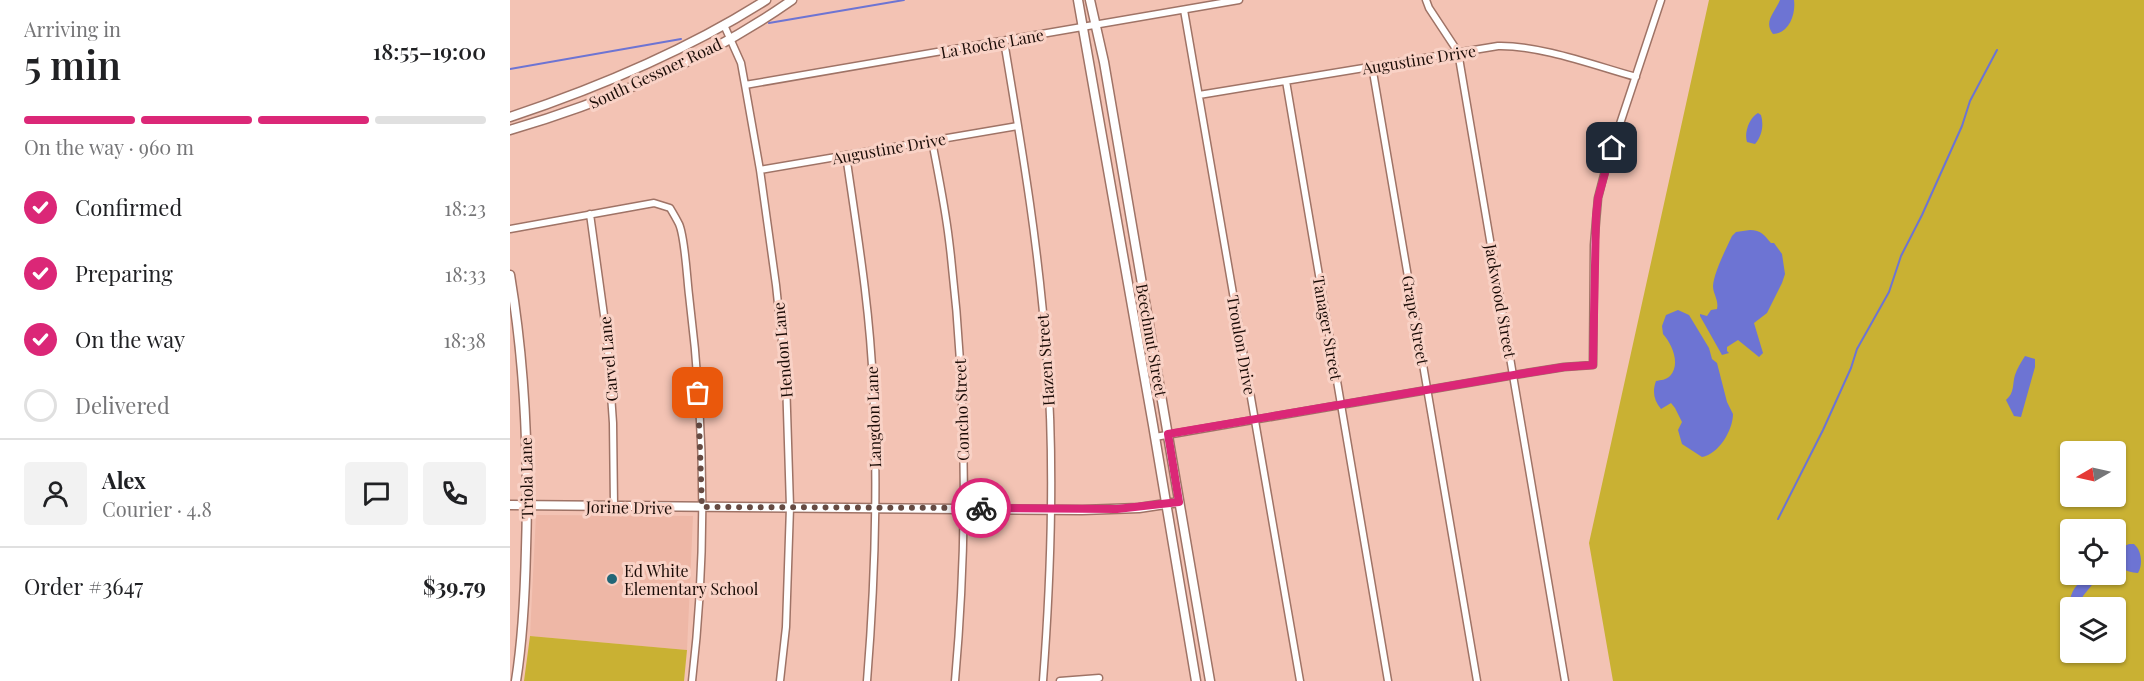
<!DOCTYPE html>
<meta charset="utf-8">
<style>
:root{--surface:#fff;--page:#f2f2f2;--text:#202124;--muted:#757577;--line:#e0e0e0;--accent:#db2777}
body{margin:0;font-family:"Playfair Display",serif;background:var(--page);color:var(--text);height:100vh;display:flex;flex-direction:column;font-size:22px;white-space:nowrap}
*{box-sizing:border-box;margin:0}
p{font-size:20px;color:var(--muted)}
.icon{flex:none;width:33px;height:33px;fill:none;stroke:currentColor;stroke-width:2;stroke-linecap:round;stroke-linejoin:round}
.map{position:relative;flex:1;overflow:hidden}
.side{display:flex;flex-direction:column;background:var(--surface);width:510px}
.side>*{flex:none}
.needle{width:39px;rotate:261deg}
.controls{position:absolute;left:1550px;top:441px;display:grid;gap:12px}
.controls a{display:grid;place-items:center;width:66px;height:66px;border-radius:6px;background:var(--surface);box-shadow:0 2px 4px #0004;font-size:30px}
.pin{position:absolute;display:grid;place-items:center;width:51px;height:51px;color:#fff;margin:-26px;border-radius:12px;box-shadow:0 3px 9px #0006}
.courier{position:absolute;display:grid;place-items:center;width:60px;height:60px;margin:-30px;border:4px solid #db2777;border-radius:50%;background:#fff;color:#222;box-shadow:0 2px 8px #0007}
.overview em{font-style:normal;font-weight:600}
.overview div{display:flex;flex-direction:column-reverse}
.overview{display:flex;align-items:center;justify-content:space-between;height:102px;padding:0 24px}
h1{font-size:39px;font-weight:600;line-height:45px}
.bar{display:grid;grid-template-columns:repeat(4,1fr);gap:9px 6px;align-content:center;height:72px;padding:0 24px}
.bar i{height:8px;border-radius:4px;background:var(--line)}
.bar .current{background:var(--accent)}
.bar p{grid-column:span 4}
.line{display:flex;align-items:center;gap:15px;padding:0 24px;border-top:2px solid var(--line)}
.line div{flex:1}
.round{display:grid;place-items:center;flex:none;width:63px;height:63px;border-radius:6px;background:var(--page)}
ol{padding:0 24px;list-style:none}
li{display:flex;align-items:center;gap:18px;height:66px}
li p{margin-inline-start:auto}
li .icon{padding:6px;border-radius:50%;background:var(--accent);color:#fff;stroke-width:4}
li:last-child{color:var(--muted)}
li i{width:33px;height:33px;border:3px solid var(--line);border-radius:50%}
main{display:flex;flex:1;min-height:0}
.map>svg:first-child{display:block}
</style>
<main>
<section class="side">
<div class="overview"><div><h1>5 min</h1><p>Arriving in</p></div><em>18:55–19:00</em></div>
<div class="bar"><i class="current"></i><i class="current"></i><i class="current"></i><i></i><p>On the way · 960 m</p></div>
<ol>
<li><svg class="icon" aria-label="check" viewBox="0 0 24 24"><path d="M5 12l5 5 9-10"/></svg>Confirmed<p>18:23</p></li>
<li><svg class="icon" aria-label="check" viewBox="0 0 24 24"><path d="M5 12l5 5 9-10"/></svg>Preparing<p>18:33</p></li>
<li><svg class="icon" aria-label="check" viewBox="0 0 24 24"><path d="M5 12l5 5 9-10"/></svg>On the way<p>18:38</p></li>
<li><i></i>Delivered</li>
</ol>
<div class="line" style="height:108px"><a class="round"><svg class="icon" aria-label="person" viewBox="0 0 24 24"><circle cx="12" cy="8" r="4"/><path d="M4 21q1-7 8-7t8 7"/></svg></a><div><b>Alex</b><p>Courier · 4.8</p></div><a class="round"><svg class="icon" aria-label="chat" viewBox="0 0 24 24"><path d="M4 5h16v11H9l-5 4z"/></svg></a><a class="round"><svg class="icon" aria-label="phone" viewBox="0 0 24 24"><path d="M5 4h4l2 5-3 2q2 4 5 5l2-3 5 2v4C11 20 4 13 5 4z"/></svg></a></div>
<div class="line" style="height:78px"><div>Order #3647</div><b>$39.79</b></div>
</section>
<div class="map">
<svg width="1634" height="681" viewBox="0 0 1634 681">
<rect width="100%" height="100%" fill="#f3c3b4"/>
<!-- built -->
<path fill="#eeb7a6" d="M26,515L183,516L177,650L20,636Z"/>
<!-- green -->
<path fill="#c9b133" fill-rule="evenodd" d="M1199,0H1634V681H1103L1079,543ZM1560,452H1605V496H1560ZM1560,530H1605V574H1560ZM1560,608H1605V652H1560Z
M20,636L177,650L174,681H14Z"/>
<!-- water -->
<path fill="#6d74d3" d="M1270,0H1284C1286,14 1279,34 1263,34C1253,22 1265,12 1270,0Z
M1248,113L1251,115C1254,125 1252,136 1245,144L1237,142C1234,133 1239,118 1248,113Z
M1240,230C1251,230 1254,235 1261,243H1264L1272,254L1275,274L1272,283L1257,313L1244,323L1253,353L1249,357L1228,340L1217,347V351L1219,353L1212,355L1190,316V314L1197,316L1201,310L1207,309C1209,300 1203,294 1203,286C1204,272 1216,249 1222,236L1226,232Z
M1168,310L1179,315L1199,348L1202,359L1207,363L1217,402L1223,414C1223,430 1209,454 1192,457L1172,444L1168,430L1172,422L1165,408L1161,403L1151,409C1144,400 1142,392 1146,381C1151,380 1156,380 1160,376C1171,364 1162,344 1153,334L1152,326L1156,315Z
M1515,356L1525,359V367L1511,417L1504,416L1496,400C1505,392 1502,385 1505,375C1507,369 1511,362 1515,356Z
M1619,544H1624C1632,551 1633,565 1628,573C1606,572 1596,554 1619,544Z
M1577,575H1590L1573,596L1570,607H1560C1559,592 1566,585 1577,575Z"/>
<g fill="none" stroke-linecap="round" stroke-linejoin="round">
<!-- stream -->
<path stroke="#6d74d3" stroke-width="2" d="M259,23L394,0
M0,69L171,39
M1268,519L1313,430L1341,368L1347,349L1379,292L1391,256L1412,215L1452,126L1460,101L1487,50"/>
<defs>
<path id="street" d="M916,0L919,8L948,52L1055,681
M674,10L790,681
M214,25L231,63L235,85L250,170L266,285L276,379L280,507L276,627L270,681
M494,41C512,148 530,254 537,362C545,468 541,575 533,681
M862,66L967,681
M776,81L878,681
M235,85L729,0
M689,95L988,46C1030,45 1086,66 1126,77
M422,141C428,173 435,206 439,240C457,386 458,535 445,681
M336,155C347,231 360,308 363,386C368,484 365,582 357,681
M250,170L508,126
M80,214L97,337L103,423L104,506
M0,229L144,203L160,208C163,213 166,218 169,224C175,237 177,279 179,295C195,423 197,554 182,681
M645,437L1004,375L1054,367L1083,365L1084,245L1088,198L1097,163L1151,0
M550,681L589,678"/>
<path id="secondary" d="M568,0L643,425L686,681
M580,0L594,62L700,681
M0,117C90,87 176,51 256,0
M0,130C98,101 198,59 282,0
M0,275C15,365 19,458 16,549C15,593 13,637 6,681
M0,505L572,510L629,508L669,502"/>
</defs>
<!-- street casing -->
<use href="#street" stroke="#9f7366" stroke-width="9"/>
<!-- secondary casing -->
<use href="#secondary" stroke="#9f7366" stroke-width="11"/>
<!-- street -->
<use href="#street" stroke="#fff" stroke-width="6"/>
<!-- secondary -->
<use href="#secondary" stroke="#fff" stroke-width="8"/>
</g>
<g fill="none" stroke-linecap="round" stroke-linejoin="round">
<!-- done -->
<path stroke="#664b43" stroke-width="6" stroke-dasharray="0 10.8" d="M188,393L192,507L471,508"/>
<!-- route -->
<path stroke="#db2777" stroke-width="8" d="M471,508L607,509L669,502L658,434L1004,375L1054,367L1083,365L1086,216L1088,198L1102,148"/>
</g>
<!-- markers -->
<circle fill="#216677" stroke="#f9d2c6" stroke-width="2" cx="102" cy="579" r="6"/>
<g text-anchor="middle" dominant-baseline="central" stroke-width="6" stroke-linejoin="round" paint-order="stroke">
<!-- street labels -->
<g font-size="16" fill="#1a0b06" stroke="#f9d2c6">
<text transform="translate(482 43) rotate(-10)">La Roche Lane</text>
<text transform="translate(909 59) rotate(-9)">Augustine Drive</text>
<text transform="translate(145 73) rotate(-25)">South Gessner Road</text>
<text transform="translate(379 148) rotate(-10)">Augustine Drive</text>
<text transform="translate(991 301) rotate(80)">Jackwood Street</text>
<text transform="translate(906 320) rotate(80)">Grape Street</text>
<text transform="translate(818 328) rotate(80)">Tanager Street</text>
<text transform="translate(642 340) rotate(80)">Beechnut Street</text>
<text transform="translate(732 345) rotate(80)">Troulon Drive</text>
<text transform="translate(272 350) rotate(-95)">Hendon Lane</text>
<text transform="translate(98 359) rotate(-95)">Carvel Lane</text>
<text transform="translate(535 360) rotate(-94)">Hazen Street</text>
<text transform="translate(451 410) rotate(-92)">Concho Street</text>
<text transform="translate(363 417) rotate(-92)">Langdon Lane</text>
<text transform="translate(16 478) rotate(-91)">Triola Lane</text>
<text transform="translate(119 507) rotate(1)">Jorine Drive</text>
</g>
<!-- poi labels -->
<g font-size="16" fill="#1a0b06" stroke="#f9d2c6" text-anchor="start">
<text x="114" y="570">Ed White<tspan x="114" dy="18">Elementary School</tspan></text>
</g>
</g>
</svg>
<div class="controls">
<a><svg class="needle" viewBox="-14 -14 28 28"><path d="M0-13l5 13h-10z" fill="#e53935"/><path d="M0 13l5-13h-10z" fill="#757577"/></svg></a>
<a><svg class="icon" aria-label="locate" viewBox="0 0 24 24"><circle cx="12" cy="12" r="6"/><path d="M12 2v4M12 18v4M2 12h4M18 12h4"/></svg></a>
<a><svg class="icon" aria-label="layers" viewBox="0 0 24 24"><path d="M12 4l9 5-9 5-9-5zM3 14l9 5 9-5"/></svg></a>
</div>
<div class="pin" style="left:188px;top:393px;background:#ea580c"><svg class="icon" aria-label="bag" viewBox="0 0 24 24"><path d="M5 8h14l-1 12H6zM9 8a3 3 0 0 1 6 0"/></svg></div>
<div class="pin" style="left:1102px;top:148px;background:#1f2937"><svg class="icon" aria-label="home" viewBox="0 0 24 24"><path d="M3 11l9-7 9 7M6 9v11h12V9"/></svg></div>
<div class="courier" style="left:471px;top:508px"><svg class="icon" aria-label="bike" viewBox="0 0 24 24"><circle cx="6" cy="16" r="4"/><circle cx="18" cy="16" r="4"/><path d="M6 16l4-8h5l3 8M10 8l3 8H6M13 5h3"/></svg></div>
</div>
</main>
